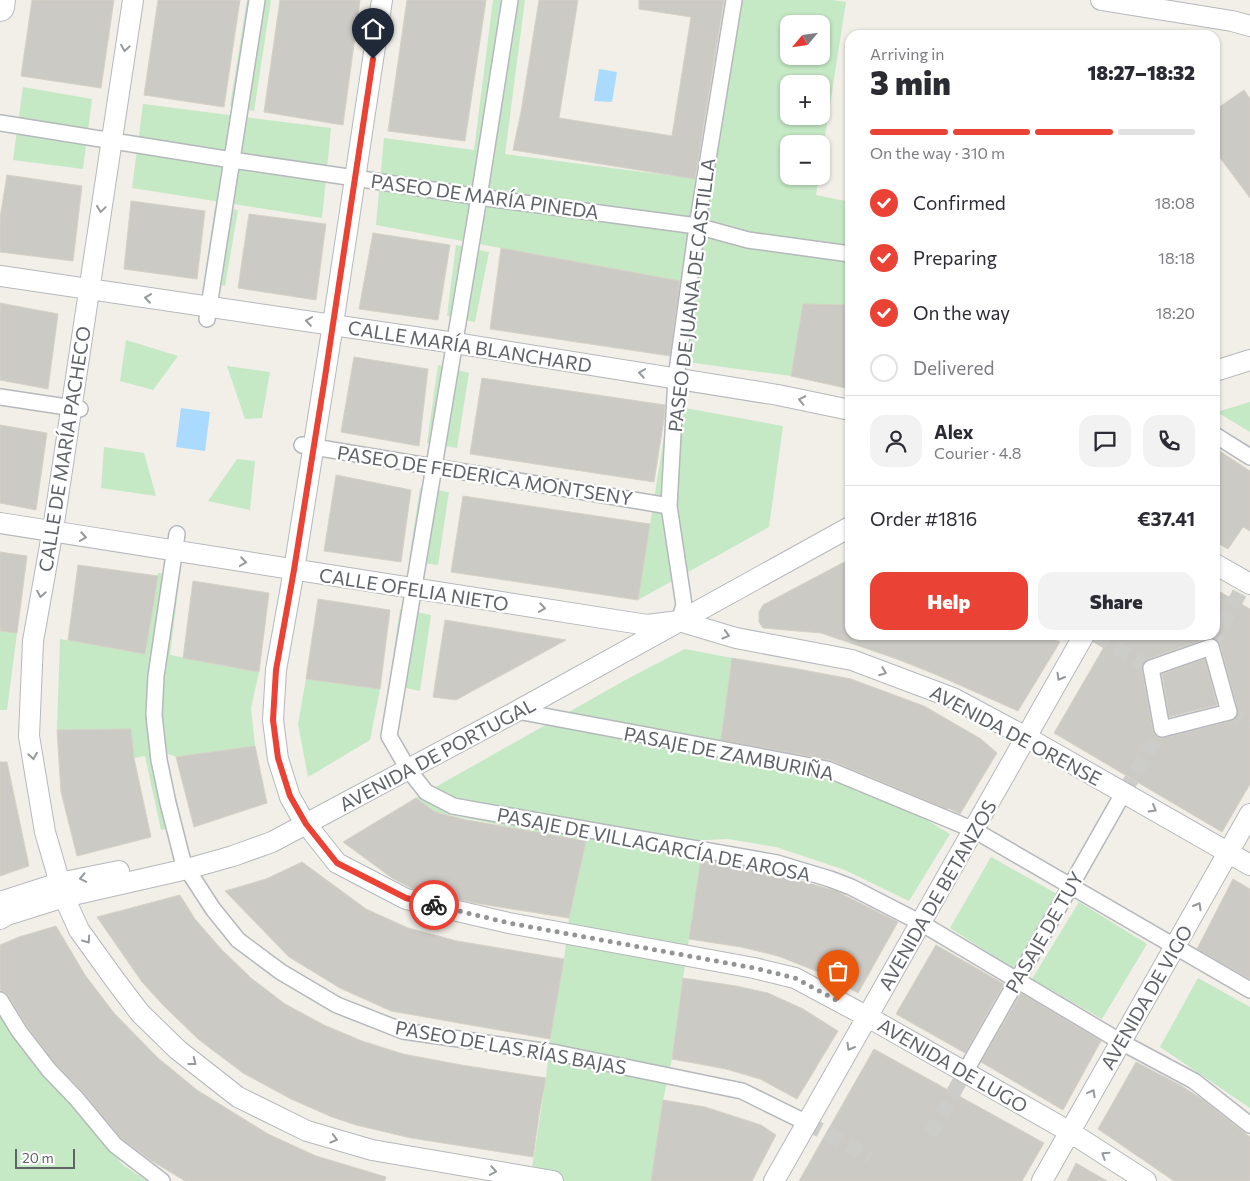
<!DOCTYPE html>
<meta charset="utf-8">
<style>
:root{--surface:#fff;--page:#f2f2f3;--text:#2b2b33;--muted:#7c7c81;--line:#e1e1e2;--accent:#ea4335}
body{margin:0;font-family:Commissioner,sans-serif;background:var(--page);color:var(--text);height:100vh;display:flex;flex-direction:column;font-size:19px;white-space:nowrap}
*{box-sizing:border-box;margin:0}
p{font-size:16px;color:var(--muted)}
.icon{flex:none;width:28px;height:28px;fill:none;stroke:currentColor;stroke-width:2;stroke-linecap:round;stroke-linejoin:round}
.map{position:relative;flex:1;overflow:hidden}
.side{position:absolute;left:845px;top:30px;width:375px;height:610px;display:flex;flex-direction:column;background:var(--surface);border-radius:15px;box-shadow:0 1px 4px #0004}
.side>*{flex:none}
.needle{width:32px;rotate:241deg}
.buttons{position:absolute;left:780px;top:15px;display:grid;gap:10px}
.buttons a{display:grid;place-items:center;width:50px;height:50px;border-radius:10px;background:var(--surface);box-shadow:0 1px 4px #0004;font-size:25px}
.scale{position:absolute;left:15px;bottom:12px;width:60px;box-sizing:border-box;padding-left:5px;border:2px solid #5f6368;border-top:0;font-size:14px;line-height:18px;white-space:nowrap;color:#5f6368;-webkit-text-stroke:4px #fff;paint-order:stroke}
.pin{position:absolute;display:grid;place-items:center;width:42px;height:42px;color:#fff;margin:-51px -21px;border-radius:50% 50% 50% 0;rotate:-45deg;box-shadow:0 0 5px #0007}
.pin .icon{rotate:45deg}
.courier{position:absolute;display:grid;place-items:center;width:50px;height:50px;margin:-25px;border:4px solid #ea4335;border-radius:50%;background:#fff;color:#222;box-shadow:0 1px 6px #0007}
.summary em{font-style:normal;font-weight:800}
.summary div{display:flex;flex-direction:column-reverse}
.summary{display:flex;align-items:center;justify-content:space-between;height:85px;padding:0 25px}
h1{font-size:32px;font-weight:800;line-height:38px}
.bar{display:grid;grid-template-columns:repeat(4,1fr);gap:8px 5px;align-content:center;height:60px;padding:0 25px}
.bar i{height:6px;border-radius:4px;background:var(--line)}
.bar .on{background:var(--accent)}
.bar p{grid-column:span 4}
.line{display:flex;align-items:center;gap:12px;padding:0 25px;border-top:1px solid var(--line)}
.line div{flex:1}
.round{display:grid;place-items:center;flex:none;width:52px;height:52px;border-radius:15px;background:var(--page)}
ol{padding:0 25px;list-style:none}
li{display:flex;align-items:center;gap:15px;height:55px}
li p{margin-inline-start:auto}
li .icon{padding:5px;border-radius:50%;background:var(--accent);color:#fff;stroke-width:4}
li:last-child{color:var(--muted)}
li i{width:28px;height:28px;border:2px solid var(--line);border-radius:50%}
.button{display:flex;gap:10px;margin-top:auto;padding:10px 25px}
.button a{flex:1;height:58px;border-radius:15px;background:var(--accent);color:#fff;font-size:20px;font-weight:800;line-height:58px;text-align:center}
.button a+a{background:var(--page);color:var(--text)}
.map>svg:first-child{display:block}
</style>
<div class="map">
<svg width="1250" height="1181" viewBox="0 0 1250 1181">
<rect width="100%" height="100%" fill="#f1efe8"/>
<!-- green -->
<path fill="#c5e8c5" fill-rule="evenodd" d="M247,0H271L254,111L230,106Z
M493,0H525L505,154L704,180L734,0H832L846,2L821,162V144H789V176H819L816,195L850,202V306H814L803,304L791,376L679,361L689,283L376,225L384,138L474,150ZM789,24H821V56H789ZM789,84H821V116H789Z
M23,87L92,99L83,169L13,160Z
M143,104L331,128L322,218L132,188Z
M215,207L238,210L225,286L204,281Z
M456,245L489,252L475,322L447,316Z
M126,340L178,356L153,390L120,381Z
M438,365L469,373L457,448L427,443Z
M227,366L270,372L262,418L245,419Z
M1250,402V432L1217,412Z
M669,405L783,426L769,527L638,600Z
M104,447L144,453L156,496L101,488Z
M237,459L255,461L250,510L208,501Z
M420,488L449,492L438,565L409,561Z
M158,573L180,574L170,655L259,672L251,708L255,746L176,757L166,753L182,825L161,830L145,756L134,758L131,729L57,730L60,639L145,654Z
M400,609L431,615L420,691L389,684Z
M0,631L17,633L7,710H0Z
M685,649L732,658L721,740L706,752L792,766L879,797L925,819L950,834L909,901L845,870L776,847L728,839L706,840L701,859L683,978L672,1059L663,1100L651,1181H530L546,1078L550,1039L564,959L569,918L586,842L435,812L416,798L629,678Z
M306,679L380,689L370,740L308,777L298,724Z
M991,857L1057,894L1013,968L950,928Z
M1079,902L1147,944L1102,1019L1032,979Z
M1198,978L1250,1007V1108L1160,1047Z
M0,1012L48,1077L123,1165L147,1181H0Z"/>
<!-- water -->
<path fill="#aadaff" d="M599,69L617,72L612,102L594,101Z
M181,408L210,412L205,451L176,447Z"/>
<!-- building -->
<path fill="#cccac5" stroke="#d6d1c6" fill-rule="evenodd" d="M32,0H114L101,88L21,76Z
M158,0H240L224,107L144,95Z
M280,0H360L343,125L264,112Z
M407,0H486L465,141L388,131Z
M539,0H578L559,118L672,136L691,17L639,9V0H724L695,179L513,150L521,112Z
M1244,90L1250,99V198L1215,151V110Z
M7,175L82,186L73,261L0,252V218Z
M131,201L205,211L197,279L124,269Z
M249,214L326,224L316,300L238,288Z
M373,233L450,245L438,320L359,309Z
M501,248L680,281L670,356L490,329Z
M0,303L58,314L48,389L0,380Z
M803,304L850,305V389L791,376Z
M354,357L428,369L419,446L341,432Z
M482,378L665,405L664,419L654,482L470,454Z
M0,425L47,433L36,510L0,503Z
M1215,448L1250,471V531L1243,527L1228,549L1215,542Z
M336,475L411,490L401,562L324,551Z
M463,496L650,524L638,600L451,572Z
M0,552L27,556L17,633L0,631Z
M850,559V635H1047L1060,642L1018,711L937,675L897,659L821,633L763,628L759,622V612L763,605Z
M78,565L158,576L145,654L68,640Z
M193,581L269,593L259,672L183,658Z
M1215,589L1250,609V784L1222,832L1054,733L1111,635H1215ZM1208,638H1212L1217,640L1220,644L1238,710V715L1235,719L1231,721L1164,738H1159L1155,735L1153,731L1142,670V665L1145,661L1148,659Z
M318,599L390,610L380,689L306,679Z
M445,620L566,640L456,700L433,697Z
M732,658L798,669L851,679L924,706L981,739L997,753L960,814L948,808L947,809L830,760L721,740Z
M1205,659L1217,705L1169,717L1162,674Z
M131,729L134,758L151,837L77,856L61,792L57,730Z
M255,746L267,803L194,827L176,757Z
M0,762H7L29,866L0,876Z
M416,798L435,812L467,820L586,841L569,918L474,903L411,888L392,878L343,842Z
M701,859L766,871L836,891L898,922L858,993L824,974L778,956L741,947L689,939Z
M302,862L366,909L408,928L457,941L564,959L550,1039L391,1011L340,988L289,957L225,891L266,879Z
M1233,879L1250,889V979L1197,949Z
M180,895L195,919L222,950L251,978L285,1004L324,1025L362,1041L403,1054L461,1065L546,1078L539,1115L533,1157L411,1138L356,1125L332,1117L291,1099L243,1073L198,1039L164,1006L142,982L97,917Z
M56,926L85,975L114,1013L158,1058L197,1090L268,1134L316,1156L386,1177L385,1181H185L152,1161L121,1138L83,1092L56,1064L27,1026L8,995L5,992L1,991L0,988V945L19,937Z
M936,945L1004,984L965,1053L896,1014Z
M683,978L736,986L768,993L803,1009L838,1031L797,1099L760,1079L726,1069L672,1059Z
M1021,993L1101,1041L1063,1110L981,1062Z
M874,1049L1044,1143L1022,1181H799Z
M1136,1062L1180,1085L1202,1099L1250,1137V1181H1174L1098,1129Z
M663,1100L705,1107L761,1125L776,1135L752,1181H651Z
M1076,1163L1107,1181H1067Z"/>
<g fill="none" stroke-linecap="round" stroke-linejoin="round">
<!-- pedestrian-tunnel -->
<path stroke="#ccccc8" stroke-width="15" stroke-dasharray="15 8" stroke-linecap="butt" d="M1096,635L1151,668
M1211,647L1246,581
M1229,712L1250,725
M1124,792L1162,729
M807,1123L870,1157
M930,1135L965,1072"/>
<defs>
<path id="pedestrian" d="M510,0L479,197L389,736L408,769L426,792L453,806L777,863L830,879L851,887L921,923L1121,1042L1194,1081L1250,1125
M0,123L232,160L355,178L479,197L697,226L748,240L850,254
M207,319L257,0
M0,397L80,409
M1215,435L1250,457
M302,445L669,506
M177,534L156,676L154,715L159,760L168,803L182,858L187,869L213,909L238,940L281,972L337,1005L403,1031L557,1053L742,1091L807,1123
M679,621L684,605L669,506L676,378L697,226L734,0
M1211,647L1229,712L1162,729L1151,668Z
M517,711L827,769L974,830L1250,990
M0,1000L19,1031L49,1070L76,1098L115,1145L162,1181
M965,1072L1124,792"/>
<path id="minor" d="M133,0L54,523L33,641L29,736L45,832L64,897L79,930L115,980L140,1013L178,1050L238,1097L307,1131L372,1150L553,1181
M382,0L333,324L294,570L276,670L273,720L278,759L290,797L299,813L306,824L337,863L406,899L509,923L754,968L795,978L868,1017L1070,1132L1146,1181
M1101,0L1232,21L1250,26
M0,276L455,343L778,395L850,410
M1215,371L1250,360
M0,523L647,625L679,621L736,638L852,660L953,698L1026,737L1250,865
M1215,564L1250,584
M0,902L59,883L119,871
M0,919L7,915L64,897L187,869L233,856L272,842L517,711L850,527
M774,1181L1084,635
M1042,1181L1250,814"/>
<path id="secondary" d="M0,7L1,0"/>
</defs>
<!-- pedestrian casing -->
<use href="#pedestrian" stroke="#b5b8bc" stroke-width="18"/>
<!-- minor casing -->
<use href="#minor" stroke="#b5b8bc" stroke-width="22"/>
<!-- secondary casing -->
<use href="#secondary" stroke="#b6babf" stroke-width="30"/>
<!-- pedestrian -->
<use href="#pedestrian" stroke="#fff" stroke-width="15"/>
<!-- minor -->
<use href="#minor" stroke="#fff" stroke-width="20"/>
<!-- secondary -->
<use href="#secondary" stroke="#fff" stroke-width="28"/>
</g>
<!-- one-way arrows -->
<defs><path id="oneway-chevron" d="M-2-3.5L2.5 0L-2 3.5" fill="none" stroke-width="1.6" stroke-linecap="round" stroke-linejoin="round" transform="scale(1.25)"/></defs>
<g stroke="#979a9d">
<use href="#oneway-chevron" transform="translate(125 48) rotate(99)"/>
<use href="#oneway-chevron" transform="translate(101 209) rotate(98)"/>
<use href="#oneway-chevron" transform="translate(148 298) rotate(-172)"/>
<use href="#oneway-chevron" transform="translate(309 321) rotate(-172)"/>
<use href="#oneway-chevron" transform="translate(642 373) rotate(-171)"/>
<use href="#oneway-chevron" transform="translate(802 400) rotate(-168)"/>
<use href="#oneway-chevron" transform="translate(83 537) rotate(9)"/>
<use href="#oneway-chevron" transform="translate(243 562) rotate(9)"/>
<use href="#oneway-chevron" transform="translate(41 594) rotate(100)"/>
<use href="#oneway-chevron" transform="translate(542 608) rotate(9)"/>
<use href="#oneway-chevron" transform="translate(726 635) rotate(17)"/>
<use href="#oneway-chevron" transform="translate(883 672) rotate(21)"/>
<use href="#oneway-chevron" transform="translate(1060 677) rotate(120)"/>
<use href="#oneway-chevron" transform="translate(33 756) rotate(81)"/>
<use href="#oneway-chevron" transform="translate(1153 809) rotate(30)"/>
<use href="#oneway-chevron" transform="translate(83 878) rotate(169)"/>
<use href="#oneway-chevron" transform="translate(1198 906) rotate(-60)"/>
<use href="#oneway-chevron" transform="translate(87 940) rotate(55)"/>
<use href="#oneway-chevron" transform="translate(850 1047) rotate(120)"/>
<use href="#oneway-chevron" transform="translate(193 1062) rotate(38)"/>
<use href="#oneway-chevron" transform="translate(1092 1093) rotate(-61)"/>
<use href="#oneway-chevron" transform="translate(334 1139) rotate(16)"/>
<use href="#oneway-chevron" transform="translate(1105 1155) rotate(-147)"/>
<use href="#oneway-chevron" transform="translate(493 1171) rotate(10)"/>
</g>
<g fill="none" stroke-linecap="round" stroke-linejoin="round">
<!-- done -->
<path stroke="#929495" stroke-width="5" stroke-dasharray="0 9" d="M434,905L509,923L754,968L795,978L838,1001"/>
<!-- route -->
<path stroke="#ea4335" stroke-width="6" d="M373,59L325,377L294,570L276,670L273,720L278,758L290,796L306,824L337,863L406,898L434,905"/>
</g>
<g text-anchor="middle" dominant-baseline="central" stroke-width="4.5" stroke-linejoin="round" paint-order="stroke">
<!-- street labels -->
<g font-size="19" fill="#5f6368" stroke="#fff">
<text transform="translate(485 196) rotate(8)">PASEO DE MARÍA PINEDA</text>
<text transform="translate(691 295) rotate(-83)">PASEO DE JUANA DE CASTILLA</text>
<text transform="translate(470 346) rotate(9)">CALLE MARÍA BLANCHARD</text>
<text transform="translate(64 449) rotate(-81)">CALLE DE MARÍA PACHECO</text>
<text transform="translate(485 475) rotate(9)">PASEO DE FEDERICA MONTSENY</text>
<text transform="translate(414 589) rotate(9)">CALLE OFELIA NIETO</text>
<text transform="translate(1016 735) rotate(28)">AVENIDA DE ORENSE</text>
<text transform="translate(729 753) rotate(11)">PASAJE DE ZAMBURIÑA</text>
<text transform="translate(437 754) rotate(-28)">AVENIDA DE PORTUGAL</text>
<text transform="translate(654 844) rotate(11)">PASAJE DE VILLAGARCÍA DE AROSA</text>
<text transform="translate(937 895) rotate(-60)">AVENIDA DE BETANZOS</text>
<text transform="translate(1044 932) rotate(-60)">PASAJE DE TUY</text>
<text transform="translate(1146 997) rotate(-60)">AVENIDA DE VIGO</text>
<text transform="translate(511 1047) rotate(10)">PASEO DE LAS RÍAS BAJAS</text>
<text transform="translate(953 1065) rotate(30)">AVENIDA DE LUGO</text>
</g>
</g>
</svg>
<div class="buttons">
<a><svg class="needle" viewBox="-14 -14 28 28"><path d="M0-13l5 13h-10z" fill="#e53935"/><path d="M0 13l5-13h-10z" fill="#7c7c81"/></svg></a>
<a>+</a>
<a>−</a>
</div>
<div class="scale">20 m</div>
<div class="pin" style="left:838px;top:1001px;background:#ea580c"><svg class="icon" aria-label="bag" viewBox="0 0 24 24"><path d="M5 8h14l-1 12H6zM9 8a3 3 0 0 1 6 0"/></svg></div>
<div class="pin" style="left:373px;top:59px;background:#1f2937"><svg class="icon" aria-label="home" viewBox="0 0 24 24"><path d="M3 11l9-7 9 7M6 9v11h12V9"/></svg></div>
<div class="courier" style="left:434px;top:905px"><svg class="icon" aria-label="bike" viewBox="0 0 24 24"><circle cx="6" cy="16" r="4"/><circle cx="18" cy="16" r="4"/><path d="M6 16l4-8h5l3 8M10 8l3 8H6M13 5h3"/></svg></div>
<section class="side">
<div class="summary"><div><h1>3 min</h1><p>Arriving in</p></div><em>18:27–18:32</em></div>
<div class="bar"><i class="on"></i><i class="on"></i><i class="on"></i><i></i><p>On the way · 310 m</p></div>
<ol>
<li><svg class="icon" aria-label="check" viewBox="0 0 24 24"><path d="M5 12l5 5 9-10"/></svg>Confirmed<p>18:08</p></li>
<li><svg class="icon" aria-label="check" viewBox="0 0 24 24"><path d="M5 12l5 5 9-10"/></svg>Preparing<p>18:18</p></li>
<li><svg class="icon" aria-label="check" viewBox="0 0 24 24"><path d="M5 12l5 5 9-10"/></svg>On the way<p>18:20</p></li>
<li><i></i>Delivered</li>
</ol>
<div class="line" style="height:90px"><a class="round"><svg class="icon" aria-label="person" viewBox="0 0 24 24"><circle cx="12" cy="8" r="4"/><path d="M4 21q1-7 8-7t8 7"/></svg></a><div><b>Alex</b><p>Courier · 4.8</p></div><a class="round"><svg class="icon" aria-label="chat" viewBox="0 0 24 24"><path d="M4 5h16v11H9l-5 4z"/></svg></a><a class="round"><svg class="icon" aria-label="phone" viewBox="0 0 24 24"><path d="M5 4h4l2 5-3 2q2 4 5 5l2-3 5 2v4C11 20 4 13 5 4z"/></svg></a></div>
<div class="line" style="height:65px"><div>Order #1816</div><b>€37.41</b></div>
<div class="button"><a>Help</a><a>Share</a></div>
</section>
</div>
